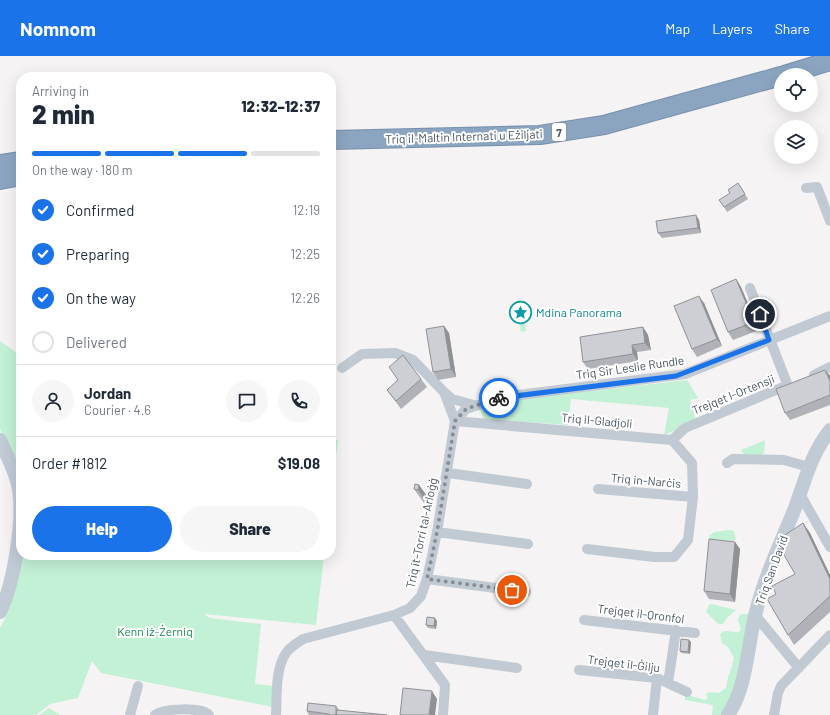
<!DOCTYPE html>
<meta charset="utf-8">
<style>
:root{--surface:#fff;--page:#f6f6f7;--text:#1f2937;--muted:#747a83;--line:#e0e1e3;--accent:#1a73e8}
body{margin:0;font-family:Barlow,sans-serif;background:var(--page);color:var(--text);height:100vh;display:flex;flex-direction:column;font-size:15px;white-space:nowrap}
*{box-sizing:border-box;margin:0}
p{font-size:13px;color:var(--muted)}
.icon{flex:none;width:22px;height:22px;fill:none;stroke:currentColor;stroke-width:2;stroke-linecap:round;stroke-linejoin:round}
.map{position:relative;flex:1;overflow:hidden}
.drawer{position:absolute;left:16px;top:16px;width:320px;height:488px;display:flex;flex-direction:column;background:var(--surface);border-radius:16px;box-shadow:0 4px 16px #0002}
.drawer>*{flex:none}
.tools{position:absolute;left:774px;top:12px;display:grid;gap:8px}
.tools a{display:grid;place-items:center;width:44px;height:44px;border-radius:50%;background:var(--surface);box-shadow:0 4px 16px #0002;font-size:20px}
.pin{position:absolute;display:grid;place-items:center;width:34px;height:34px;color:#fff;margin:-17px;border:2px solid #fff;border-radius:50%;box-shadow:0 1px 4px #0007}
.courier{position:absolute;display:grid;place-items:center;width:40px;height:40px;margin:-20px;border:3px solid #1a73e8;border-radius:50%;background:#fff;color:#222;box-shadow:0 1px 5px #0007}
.headline em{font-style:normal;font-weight:800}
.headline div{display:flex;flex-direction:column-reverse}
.headline{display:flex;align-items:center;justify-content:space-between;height:68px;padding:0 16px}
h1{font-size:26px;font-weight:800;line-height:30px}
.bar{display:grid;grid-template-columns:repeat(4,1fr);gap:6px 4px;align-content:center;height:48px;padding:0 16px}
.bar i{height:5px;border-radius:3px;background:var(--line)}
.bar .active{background:var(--accent)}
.bar p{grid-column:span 4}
.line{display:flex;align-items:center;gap:10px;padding:0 16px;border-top:1px solid var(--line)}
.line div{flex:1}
.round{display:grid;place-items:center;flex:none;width:42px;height:42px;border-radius:21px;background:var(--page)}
ol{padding:0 16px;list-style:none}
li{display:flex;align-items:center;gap:12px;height:44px}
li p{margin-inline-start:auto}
li .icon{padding:4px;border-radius:50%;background:var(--accent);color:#fff;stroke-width:4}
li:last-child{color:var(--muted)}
li i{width:22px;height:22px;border:2px solid var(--line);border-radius:50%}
.button{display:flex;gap:8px;margin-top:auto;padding:8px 16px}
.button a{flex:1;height:46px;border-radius:24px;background:var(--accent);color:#fff;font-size:16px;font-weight:800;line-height:46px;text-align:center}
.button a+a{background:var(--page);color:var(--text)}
header{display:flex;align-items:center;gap:24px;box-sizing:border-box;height:56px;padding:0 20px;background:var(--accent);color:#fff}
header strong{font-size:19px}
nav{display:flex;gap:22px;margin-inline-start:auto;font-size:14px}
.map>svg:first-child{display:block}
</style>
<header>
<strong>Nomnom</strong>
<nav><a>Map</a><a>Layers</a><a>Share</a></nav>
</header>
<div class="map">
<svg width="830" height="659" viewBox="0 0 830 659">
<rect width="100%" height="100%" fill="#f5f3f3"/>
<!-- green -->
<path fill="#c3f1d5" d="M518,246H525L531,253V258L525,265L526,275L521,276L519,266C512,262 509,257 513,250Z
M0,285L21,300V424L0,373Z
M687,324L698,342L690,344L696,365L664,379L669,352L571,343L568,369L483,363L480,351L512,344Z
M331,383L338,384L331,441Z
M765,384L764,397L758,400L744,399L741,394Z
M729,474L734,475L736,483C729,489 717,489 709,486L710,479L714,476Z
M22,499H324L316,569L204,558L210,562L261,568L255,628L274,630L273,651L101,617L92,605L78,642L50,648L36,659H0V572C11,554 21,520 22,499Z
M711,548L736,554L727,562L723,568H718L706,556L709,549Z
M743,558H749L735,635L724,659H712L713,649L685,644V638L705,644L708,642L706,638L709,636L719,637L726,632C727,621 732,612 734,602L728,591L722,587L720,578L724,575L738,576L741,573L738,564L739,559Z
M49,652L60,659H39Z"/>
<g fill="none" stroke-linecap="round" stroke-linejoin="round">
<defs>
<path id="highway" d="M784,19L830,5
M331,84L540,79L604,69L781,20
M0,108L21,105
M0,124L21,120"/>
</defs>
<!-- highway casing -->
<use href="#highway" stroke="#7690ad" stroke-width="20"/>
<!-- street -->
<path stroke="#c1cad2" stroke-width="10" d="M806,132L817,131L830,165
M750,232L788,330
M342,312L362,298L395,297L413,304L444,336L455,365
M814,319L830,311
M444,336L452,343L474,349
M455,365L672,384L692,407L693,441L688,484L674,501H654L587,493
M455,365L466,353L503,341L685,318L830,260
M672,384L685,372L788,329
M727,407L733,403L784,404L809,411
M448,417L527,428
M598,433L693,441
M800,438L830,491
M437,476L528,488
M427,523L526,536
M394,559L445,629L443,659
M755,559L799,612
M584,564L695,577
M424,599L517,612
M579,614L657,622L687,636
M668,627L676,574
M130,659L138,630
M155,659C164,652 202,651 209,659
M276,659C277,640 275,613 286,597C290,591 297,587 303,583L394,559L410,552L421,540L427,523L437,476L455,365
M653,659L657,622
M774,659L778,637L781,630L830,579"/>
<!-- secondary -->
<path stroke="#c1cbd6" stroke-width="14" d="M0,384C7,400 16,416 19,433C24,464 14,528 0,556
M728,659C747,630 747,593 755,560C763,525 779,491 793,457C804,429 810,399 830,374"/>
<!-- highway -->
<use href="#highway" stroke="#8ba5c1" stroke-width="18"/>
</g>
<!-- wall -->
<path fill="#b0b2b7" d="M738,127L748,143L727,156L724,151Z
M699,164L701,177L662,182L658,177Z
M736,223L741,231L759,274L733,284L728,276Z
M704,247L722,290L697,301L692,293Z
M444,270L449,277L456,321L438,324L433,316Z
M643,271L648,279L651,294L637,296L638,305L588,313L583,306Z
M677,308L678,311L674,312L672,309Z
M825,314L830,320V349L790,364L785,357Z
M421,323L427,331L401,353L387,334Z
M419,429L429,443L428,448L424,447L414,433Z
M803,467L810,477L830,519V556L794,589L788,579L776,538L795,518Z
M735,486L740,493L735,546L709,543L704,535Z
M437,565L436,573L428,572L426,569Z
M691,586L690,598L681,597L680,595Z
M336,650L339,654L387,659H309L307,655Z"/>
<!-- shaded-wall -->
<path fill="#909195" d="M696,159L699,164L701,177L698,172Z
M736,223L741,231L759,274L754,266Z
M699,240L704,247L722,290L717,283Z
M444,270L449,277L456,321L451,313Z
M643,271L648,279L651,294L645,287Z
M632,289L637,296L638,305L633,298Z
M825,314L830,320V325Z
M419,429L429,443L428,448L418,434Z
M803,467L810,477L830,519V523Z
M735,486L740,493L735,546L730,538Z
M435,562L437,565L436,573L434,570Z
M689,584L691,586L690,598L688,596Z
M432,635L437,643L435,659H429Z"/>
<!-- building -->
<path fill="#cdcfd5" stroke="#909195" d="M738,127L745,138L724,151L719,144L730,137L728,134Z
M696,159L698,172L658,177L656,165Z
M736,223L754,266L728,276L711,234Z
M699,240L717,283L692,293L674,250Z
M444,270L451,313L433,316L426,273Z
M643,271L645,287L632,289L633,298L583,306L580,281Z
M403,299L421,323L396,345L387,334L398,324L389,311Z
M676,305V308L672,309L671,306Z
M825,314L830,325V339L785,357L776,333Z
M415,428L419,429L418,434L414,433Z
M803,467L830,523V540L788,579L767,543L776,538L772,530L795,518L776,485Z
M709,483L735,486L730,538L704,535Z
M427,561L435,562L434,570L426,569Z
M681,583L689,584L688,596L680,595Z
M403,632L432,635L429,659H400Z
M308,647L336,650V659H329V658L307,655Z
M337,654L387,659H336Z"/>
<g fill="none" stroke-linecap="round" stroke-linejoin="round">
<!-- done -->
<path stroke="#868d94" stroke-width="4" stroke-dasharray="0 7.2" d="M499,342L466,353L455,365L437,476L427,523L512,534"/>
<!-- route -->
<path stroke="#1a73e8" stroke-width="5" d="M499,342L676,320L769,284L760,258"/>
</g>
<!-- icons -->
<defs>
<symbol id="sight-ring" viewBox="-11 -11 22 22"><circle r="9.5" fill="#fff" stroke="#0f9aa8" stroke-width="1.5"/><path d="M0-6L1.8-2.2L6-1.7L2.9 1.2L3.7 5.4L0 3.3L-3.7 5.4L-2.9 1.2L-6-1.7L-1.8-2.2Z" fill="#0f9aa8"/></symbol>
</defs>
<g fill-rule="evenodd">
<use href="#sight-ring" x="508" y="244" width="25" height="25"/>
</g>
<g text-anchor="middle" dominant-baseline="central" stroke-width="4" stroke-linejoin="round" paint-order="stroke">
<!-- shield labels -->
<rect fill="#fff" stroke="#808990" stroke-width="1" x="552" y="67" width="14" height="18" rx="3"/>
<g font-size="11" font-weight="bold" fill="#4a5661">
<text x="559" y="76">7</text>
</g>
<!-- street labels -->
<g font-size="12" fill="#4a5661" stroke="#fff">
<text transform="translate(464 80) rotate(-2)">Triq il-Maltin Internati u Eżiljati</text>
<text transform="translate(630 311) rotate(-8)">Triq Sir Leslie Rundle</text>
<text transform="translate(733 338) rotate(-22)">Trejqet l-Ortensji</text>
<text transform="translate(597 364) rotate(5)">Triq il-Gladjoli</text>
<text transform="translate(646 424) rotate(5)">Triq in-Narċis</text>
<text transform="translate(421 477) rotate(-78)">Triq it-Torri tal-Arloġġ</text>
<text transform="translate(771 514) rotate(-70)">Triq San David</text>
<text transform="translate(641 557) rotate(7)">Trejqet il-Qronfol</text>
<text transform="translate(624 607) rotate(7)">Trejqet il-Ġilju</text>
</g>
<!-- culture labels -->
<g font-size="12" fill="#0d838f" stroke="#fff" text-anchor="start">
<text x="536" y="256">Mdina Panorama</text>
</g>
<!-- park labels -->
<g font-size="12" fill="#17864f" stroke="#fff">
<text x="155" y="575">Kenn iż-Żerniq</text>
</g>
</g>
</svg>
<div class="tools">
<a><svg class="icon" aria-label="locate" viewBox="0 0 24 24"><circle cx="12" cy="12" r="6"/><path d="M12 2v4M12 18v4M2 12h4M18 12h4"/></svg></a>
<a><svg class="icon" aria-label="layers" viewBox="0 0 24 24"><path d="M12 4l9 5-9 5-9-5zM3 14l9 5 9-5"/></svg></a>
</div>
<div class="pin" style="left:512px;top:534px;background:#ea580c"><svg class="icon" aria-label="bag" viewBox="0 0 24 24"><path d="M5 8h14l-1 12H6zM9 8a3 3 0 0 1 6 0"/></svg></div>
<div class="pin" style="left:760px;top:258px;background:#1f2937"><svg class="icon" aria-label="home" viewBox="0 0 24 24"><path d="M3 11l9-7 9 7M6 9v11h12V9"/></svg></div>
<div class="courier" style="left:499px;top:342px"><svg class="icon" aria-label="bike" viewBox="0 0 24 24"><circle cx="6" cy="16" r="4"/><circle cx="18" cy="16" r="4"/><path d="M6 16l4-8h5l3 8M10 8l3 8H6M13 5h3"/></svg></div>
<section class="drawer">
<div class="headline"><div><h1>2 min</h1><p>Arriving in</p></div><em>12:32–12:37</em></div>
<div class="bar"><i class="active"></i><i class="active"></i><i class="active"></i><i></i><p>On the way · 180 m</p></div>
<ol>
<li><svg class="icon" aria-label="check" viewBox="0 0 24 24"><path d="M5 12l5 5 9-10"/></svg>Confirmed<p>12:19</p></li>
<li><svg class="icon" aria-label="check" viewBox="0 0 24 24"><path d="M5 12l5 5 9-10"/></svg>Preparing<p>12:25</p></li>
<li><svg class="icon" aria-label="check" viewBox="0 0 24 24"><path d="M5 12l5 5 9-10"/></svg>On the way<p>12:26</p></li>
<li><i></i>Delivered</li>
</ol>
<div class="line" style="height:72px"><a class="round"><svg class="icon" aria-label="person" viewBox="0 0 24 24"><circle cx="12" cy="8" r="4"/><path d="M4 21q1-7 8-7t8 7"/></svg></a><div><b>Jordan</b><p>Courier · 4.6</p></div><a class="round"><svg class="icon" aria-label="chat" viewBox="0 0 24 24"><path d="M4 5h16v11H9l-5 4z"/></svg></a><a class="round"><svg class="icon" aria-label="phone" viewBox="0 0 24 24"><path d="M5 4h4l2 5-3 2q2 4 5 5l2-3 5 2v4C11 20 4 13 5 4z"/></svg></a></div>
<div class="line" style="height:52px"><div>Order #1812</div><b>$19.08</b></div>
<div class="button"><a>Help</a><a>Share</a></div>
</section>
</div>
